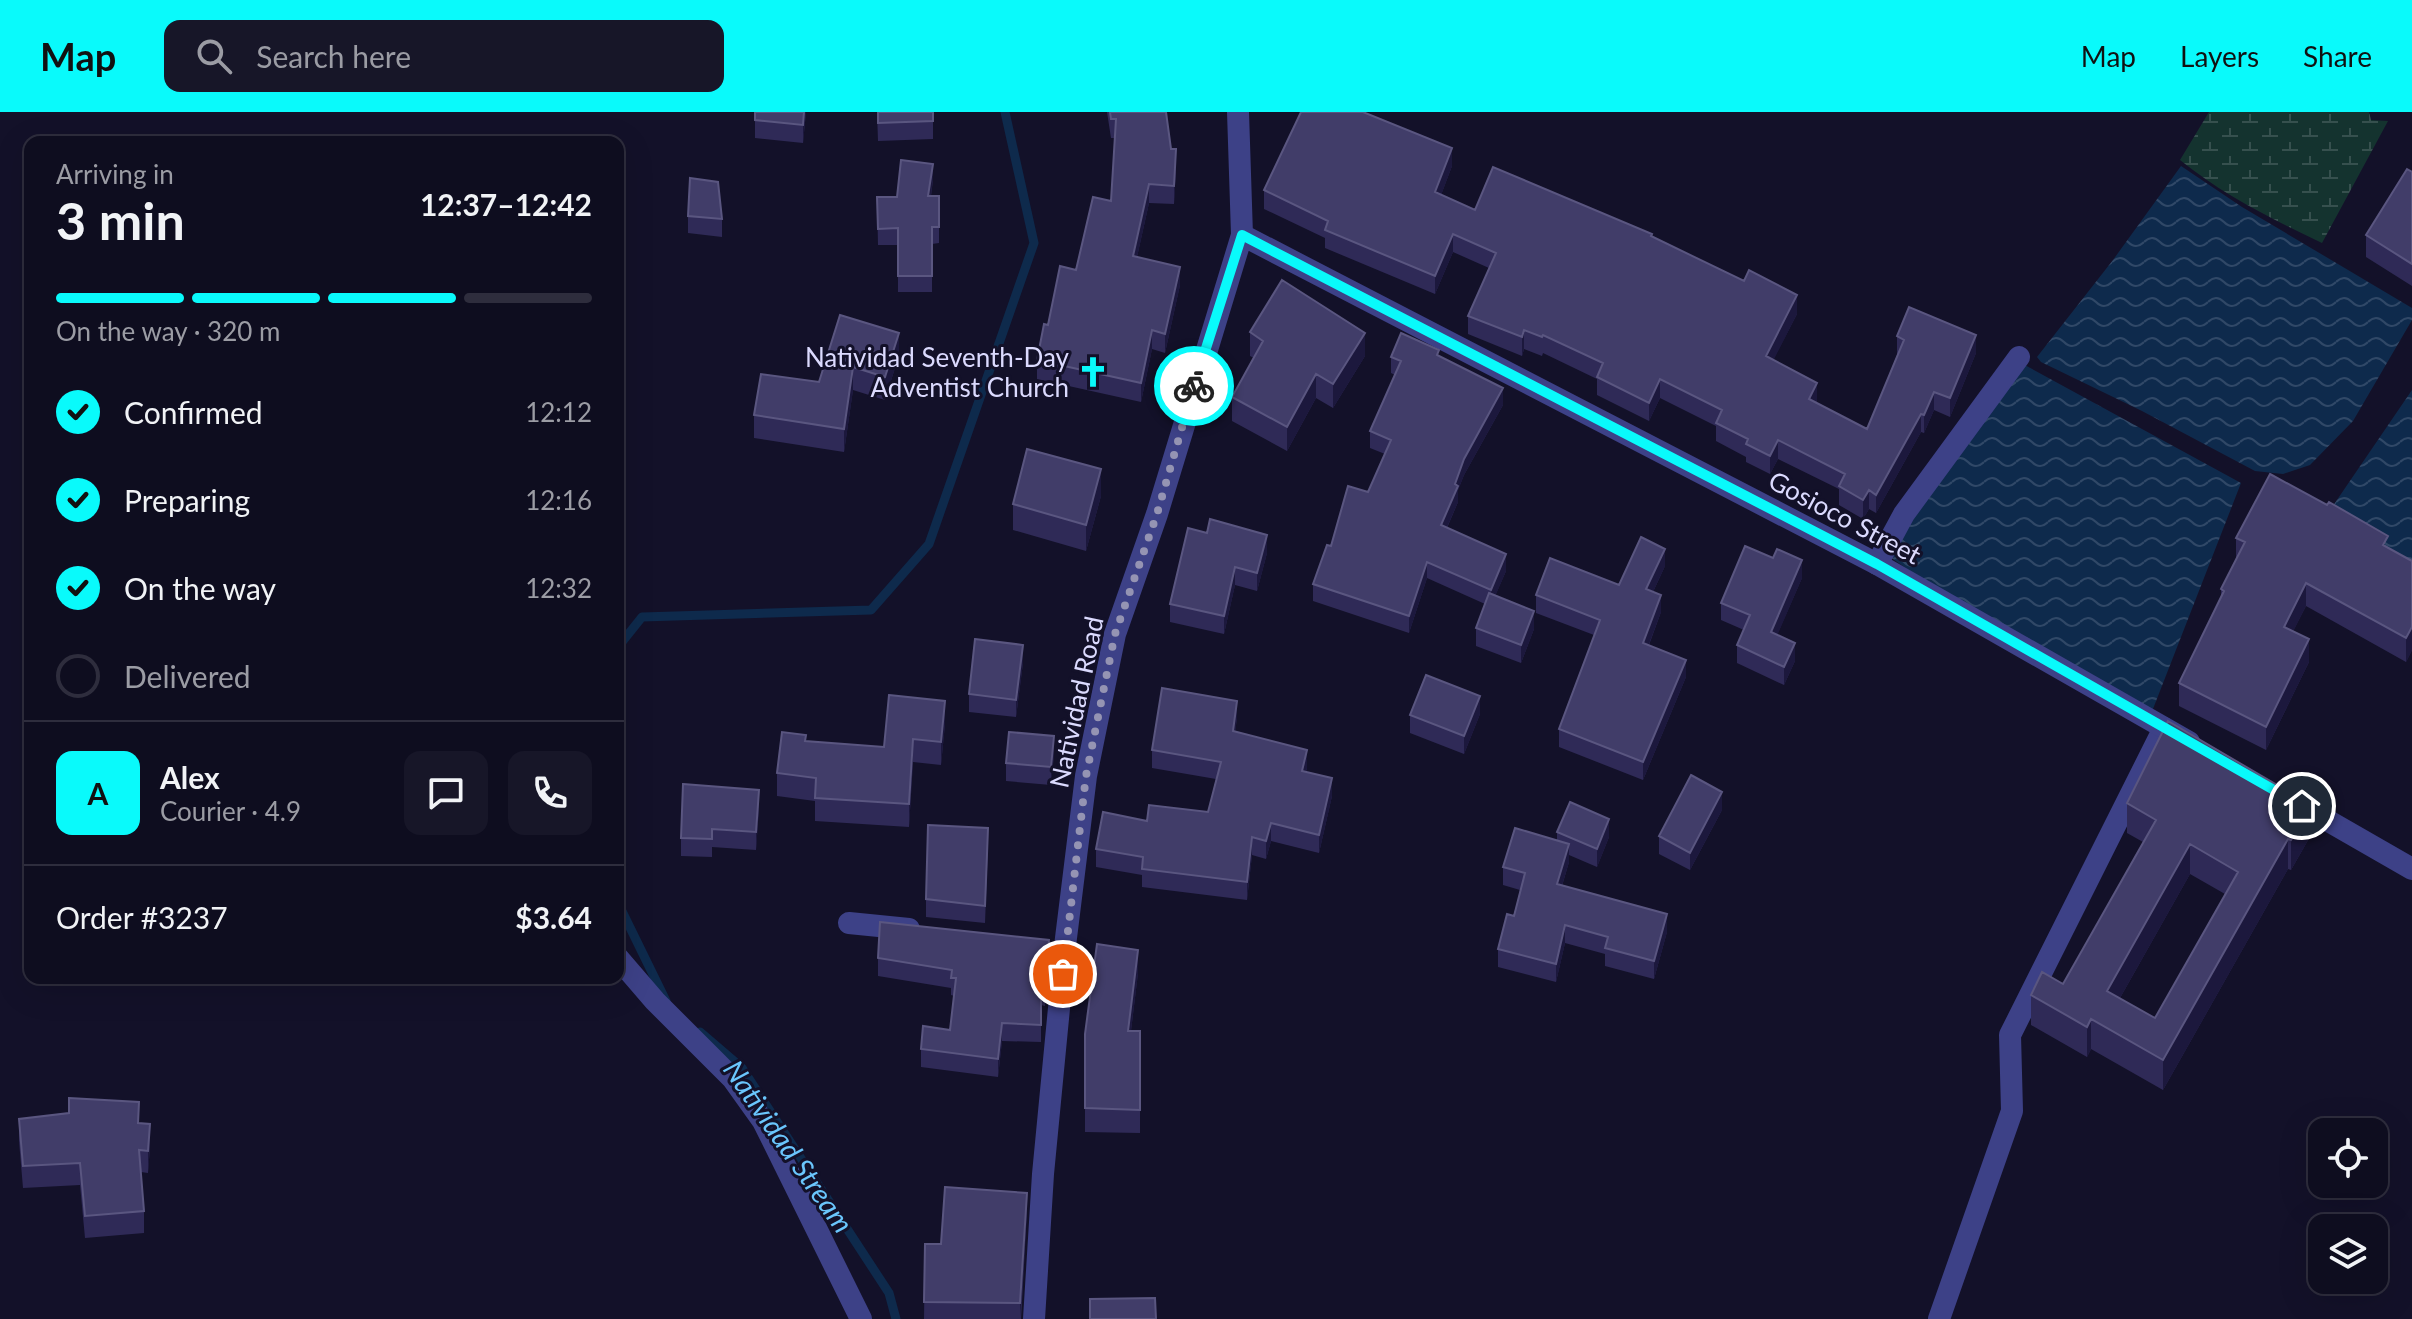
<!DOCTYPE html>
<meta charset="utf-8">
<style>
:root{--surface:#0e0d1f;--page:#171628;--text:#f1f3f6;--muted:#9b9ca4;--line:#2e2d3d;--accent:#09fafb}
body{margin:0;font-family:Lato,sans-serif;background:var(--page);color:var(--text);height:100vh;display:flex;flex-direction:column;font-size:30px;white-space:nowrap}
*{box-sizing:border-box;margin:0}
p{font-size:26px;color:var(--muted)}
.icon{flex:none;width:44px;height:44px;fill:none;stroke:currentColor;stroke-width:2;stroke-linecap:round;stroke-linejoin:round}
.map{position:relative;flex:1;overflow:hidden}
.panel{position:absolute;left:24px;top:24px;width:600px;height:848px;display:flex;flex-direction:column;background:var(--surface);border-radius:16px;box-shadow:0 8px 32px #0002,0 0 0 2px var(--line)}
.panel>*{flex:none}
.controls{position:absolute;left:2308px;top:1006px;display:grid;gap:16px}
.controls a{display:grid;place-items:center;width:80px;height:80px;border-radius:16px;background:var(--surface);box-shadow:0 8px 32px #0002,0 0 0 2px var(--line);font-size:40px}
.pin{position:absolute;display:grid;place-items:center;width:68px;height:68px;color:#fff;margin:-34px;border:4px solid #fff;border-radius:50%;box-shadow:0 2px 8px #0007}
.courier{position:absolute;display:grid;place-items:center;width:80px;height:80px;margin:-40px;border:6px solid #09fafb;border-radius:50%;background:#fff;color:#222;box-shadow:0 2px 10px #0007}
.headline em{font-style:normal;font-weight:700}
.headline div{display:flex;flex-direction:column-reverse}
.headline{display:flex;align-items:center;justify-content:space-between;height:136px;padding:0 32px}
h1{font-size:52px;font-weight:700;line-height:60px}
.bar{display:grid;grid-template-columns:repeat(4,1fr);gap:12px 8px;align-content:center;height:96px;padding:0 32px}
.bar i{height:10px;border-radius:6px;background:var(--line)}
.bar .current{background:var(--accent)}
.bar p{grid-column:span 4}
.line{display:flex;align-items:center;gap:20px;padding:0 32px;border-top:2px solid var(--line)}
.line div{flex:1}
.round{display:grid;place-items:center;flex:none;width:84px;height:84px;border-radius:16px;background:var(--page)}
ol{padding:0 32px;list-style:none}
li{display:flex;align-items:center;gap:24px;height:88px}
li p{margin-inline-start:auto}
li .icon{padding:8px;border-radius:50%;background:var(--accent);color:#111;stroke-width:4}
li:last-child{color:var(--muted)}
li i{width:44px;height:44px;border:4px solid var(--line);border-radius:50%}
header{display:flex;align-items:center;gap:48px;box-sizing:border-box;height:112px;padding:0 40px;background:var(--accent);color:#111}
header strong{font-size:38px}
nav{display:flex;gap:44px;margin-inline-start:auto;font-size:28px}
.search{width:560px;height:72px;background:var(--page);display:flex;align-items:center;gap:20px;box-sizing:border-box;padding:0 28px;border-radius:16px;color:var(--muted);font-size:30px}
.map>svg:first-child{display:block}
</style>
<header>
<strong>Map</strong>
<div class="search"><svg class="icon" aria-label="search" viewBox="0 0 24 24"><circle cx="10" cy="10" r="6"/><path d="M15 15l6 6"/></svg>Search here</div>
<nav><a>Map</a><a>Layers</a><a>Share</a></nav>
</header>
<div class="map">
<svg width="2412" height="1207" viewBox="0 0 2412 1207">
<defs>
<pattern id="wetland-marsh" width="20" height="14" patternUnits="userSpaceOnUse" patternTransform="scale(2)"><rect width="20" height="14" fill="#14332f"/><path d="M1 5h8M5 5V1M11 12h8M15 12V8" fill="none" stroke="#36504e"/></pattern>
<pattern id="water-waves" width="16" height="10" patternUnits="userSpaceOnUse" patternTransform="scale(2)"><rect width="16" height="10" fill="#0e2a4c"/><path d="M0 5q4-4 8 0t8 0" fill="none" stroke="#304867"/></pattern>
</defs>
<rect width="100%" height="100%" fill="#131129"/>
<!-- wetland -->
<path fill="url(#wetland-marsh)" d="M2209,0H2369L2371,8L2388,9L2322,131C2272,107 2223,83 2180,48Z"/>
<!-- water -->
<path fill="url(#water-waves)" d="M2181,54L2242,95L2412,196V208L2353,309L2310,353L2283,362L2255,359L2142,299L2041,250L2037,245L2113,148Z
M2023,252L2241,371L2151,602L1939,479L1890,445L1938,362Z
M2412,278V458L2326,404Z"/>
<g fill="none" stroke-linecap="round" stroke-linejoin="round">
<!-- stream -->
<path stroke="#0e2a4c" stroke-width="9" d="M618,535L642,505L871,498L929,432L1034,131L1005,0
M618,791L666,889
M700,920L742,956L889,1181L896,1207"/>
<!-- minor -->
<path stroke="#3d4187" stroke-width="22" d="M1877,452L1904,402L2019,245
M849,811L909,817
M618,846L655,889L733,967L763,1009L861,1207
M1939,1207L2012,999L2010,923L2164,616"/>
<!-- tertiary -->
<path stroke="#3d4187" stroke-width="22" d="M1242,123L1877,452L2189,630
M2285,684L2412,757
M1034,1207L1043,1062L1065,834L1086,664L1115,522L1157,402L1242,123L1238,0"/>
</g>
<!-- wall -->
<path fill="#2f2a57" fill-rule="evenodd" d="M755,0H806L803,31L755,26Z
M877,0H933V27L878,29Z
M1107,0H1166L1171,37L1176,56L1174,92L1149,91L1137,145L1180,173L1165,241L1152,237L1141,290L1037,267V248L1048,213L1111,89L1115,26H1111Z
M1365,1L1452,54L1441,83L1475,98L1652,125L1797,202L1773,248L1817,289L1816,291L1867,317L1897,243V224L1976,241L1950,305L1934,298L1924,321L1921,320L1876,401L1869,397L1863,407L1839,393V377L1778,347L1770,362L1746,350V345L1716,329V314L1660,286L1649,309L1597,283V267L1543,241L1542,244L1524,237L1522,244L1468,222V204L1489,156L1453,140L1435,182L1325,136V126L1264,97V78Z
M2412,60V174L2366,145V123Z
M933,68L931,84H939V131L932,132V180H898V133H878L877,85H897Z
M688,104L722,107V125L688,121Z
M840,203L899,243L885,288L853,278L844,340L754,326V303L819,270Z
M1250,220L1365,244L1333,296L1316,286L1287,339L1232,309V285L1254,246L1250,244Z
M1439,244L1503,293L1464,363L1458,378V390L1447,416L1506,459L1495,484L1534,517L1521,551L1476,534V516L1485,492L1427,466L1409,521L1313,489V472L1331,434L1368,380L1385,342L1370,336V319L1395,263L1391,261V245Z
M1101,384L1086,439L1013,418V392Z
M1188,416L1267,441L1257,479L1235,473L1224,522L1170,510V492Z
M2236,426L2388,435L2412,449V538L2406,550L2306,494L2293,519L2309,550L2266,638L2179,594V571L2221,485V477L2236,447Z
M1665,454L1653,480L1661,500L1649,533L1686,565L1643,668L1559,635V617L1594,523L1536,501V483L1619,473Z
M1802,466L1777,523L1795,549L1784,573L1737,551V533L1744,518L1721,508V491Z
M1023,551L1016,605L969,600V582Z
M1480,602L1464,642L1410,621V603Z
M1237,606L1235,620L1307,656L1306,660L1332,684L1319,741L1271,729L1266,747L1252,743L1247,788L1142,775V763L1096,755V737L1147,709L1208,700L1216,667L1152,656V638Z
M945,612L941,653L913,650L909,715L815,709V689L777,684V661L806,630L884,635Z
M1054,642L1051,673L1006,669V651Z
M2127,691L2311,723L2291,758L2288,757L2163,978L2091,937L2087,945L2031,913V883L2063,872L2143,730L2127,721ZM2190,762L2225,782L2155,906L2120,886Z
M759,696L756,738L712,735V745L681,744V726Z
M1722,698L1690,758L1659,742V724Z
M1557,720L1609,725L1597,755L1569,743V750L1562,774L1667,820L1654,867L1605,854V842L1565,831L1556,870L1498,855V837L1514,804L1520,778L1503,773V755L1557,728Z
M988,734L985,811L926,805V787Z
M878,846H1049L1045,894L1041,893V930L1002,929L998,965L921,955V937L950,918L954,884L951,883V876L878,864Z
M1138,861L1131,919H1140V1021L1085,1020V922Z
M19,1007L139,1011L150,1034L148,1061L141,1060L144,1099V1121L85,1126L80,1073L23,1076L19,1029Z
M1027,1099L1021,1207H924L925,1132H941Z"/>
<!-- shaded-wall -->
<path fill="#1c183d" d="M804,0H806L803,31V13Z
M1452,36V54L1435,99V80Z
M1176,37V56L1174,92V74Z
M933,52V68L928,100V84Z
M1149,72V91L1133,163V144Z
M1453,122V140L1435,182V164Z
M1180,155V173L1165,241V222Z
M1797,183V202L1766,263V244Z
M1152,218V237L1141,290V271Z
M1524,218V237L1522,244V225Z
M899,221V243L885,288V265Z
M1365,221V244L1333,296V272Z
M1976,223V241L1950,305V286Z
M853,255V278L844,340V317Z
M1316,262V286L1287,339V315Z
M1660,267V286L1649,309V291Z
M1817,271V289L1809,305V287Z
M1503,276V293L1464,363L1458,378V390L1441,429V413L1464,347Z
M1934,280V298L1924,321V303Z
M1921,302V320L1876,401V383Z
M1778,328V347L1770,362V344Z
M1101,357V384L1086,439V413Z
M1869,378V397L1863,407V388Z
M1267,423V441L1257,479V461Z
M1665,437V454L1646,495V477Z
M1506,442V459L1491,494V478Z
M1802,448V466L1771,538V520Z
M1427,450V466L1409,521V504Z
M1235,455V473L1224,522V504Z
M2306,471V494L2284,538V515Z
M1661,483V500L1643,548V531Z
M1534,499V517L1521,551V533Z
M2412,515V538L2406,550V526Z
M2309,527V550L2266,638V615Z
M1795,531V549L1784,573V555Z
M1023,533V551L1016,605V588Z
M1686,548V565L1643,668V650Z
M1480,584V602L1464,642V624Z
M945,589V612L941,653V630Z
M1237,589V606L1233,637V619Z
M1054,624V642L1051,673V655Z
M913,627V650L909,715V692Z
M1307,638V656L1302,677V659Z
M1332,666V684L1319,741V723Z
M759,678V696L756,738V720Z
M1722,680V698L1690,758V741Z
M2311,693V723L2291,758V728Z
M1609,707V725L1597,755V737Z
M1271,711V729L1266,747V729Z
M1252,725V743L1247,788V770Z
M2288,727V757L2163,978V948Z
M1569,732V750L1557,790V772Z
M2190,732V762L2107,909V879Z
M1667,802V820L1654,867V849Z
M1565,813V831L1556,870V852Z
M1049,828V846L1045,894V876Z
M1138,838V861L1128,943V919Z
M2091,907V937L2087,945V915Z
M1002,911V929L998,965V947Z
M150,1012V1034L148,1061V1039Z
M1027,1081V1099L1020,1207V1191Z"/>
<!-- building -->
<path fill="#413d69" stroke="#5a5680" stroke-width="2" fill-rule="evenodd" d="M755,0H804L803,13L755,8Z
M878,0H933V9L878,11Z
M1110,0H1166L1171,37H1176L1174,74L1149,72L1133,144L1180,155L1165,222L1152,218L1141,271L1037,248L1044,212L1048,213L1060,154L1076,158L1093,85L1111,89L1116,7H1111Z
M1301,0H1363L1452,36L1435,80L1475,98L1493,55L1652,122L1651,124L1744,169L1749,158L1797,183L1766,244L1817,271L1809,287L1867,317L1904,228L1897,224L1909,195L1976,223L1950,286L1934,280L1924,303L1921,302L1876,383L1869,378L1863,388L1839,374L1845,362L1778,328L1770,344L1746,332L1748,327L1716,311L1722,298L1660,267L1649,291L1597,265L1603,251L1543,223L1542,225L1524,218L1522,225L1468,204L1496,141L1453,122L1435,164L1325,118L1328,109L1264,78Z
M901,48L933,52L928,84H939V115H932V164H898V116L878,117L877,85H897Z
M2407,57L2412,60V152L2366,123Z
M690,66L718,70L722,107L688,104Z
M1282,168L1365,221L1333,272L1316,262L1287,315L1232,285L1263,229L1250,220Z
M840,203L899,221L885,265L853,255L844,317L754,303L761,262L819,270Z
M1401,221L1439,238L1437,243L1503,276L1464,347L1455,372L1458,374L1441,413L1506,442L1491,478L1427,450L1409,504L1313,472L1327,433L1331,434L1348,374L1368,380L1391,328L1370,319L1401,249L1391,245Z
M1027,337L1101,357L1086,413L1013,392Z
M2270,362L2327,393L2329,390L2388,424L2383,433L2412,449V515L2406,526L2306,471L2284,515L2309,527L2266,615L2179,571L2224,479L2221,477L2245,430L2236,426Z
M1210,407L1267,423L1257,461L1235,455L1224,504L1170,492L1188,416L1207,421Z
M1641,425L1665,437L1646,477L1661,483L1643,531L1686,548L1643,650L1559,617L1600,508L1536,483L1550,446L1619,473Z
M1745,434L1773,446L1777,437L1802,448L1771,520L1795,531L1784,555L1737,533L1750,503L1721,491Z
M1489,481L1534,499L1521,533L1476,516Z
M975,527L1023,533L1016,588L969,582Z
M1426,563L1480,584L1464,624L1410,603Z
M1162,576L1237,589L1233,619L1307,638L1302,659L1332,666L1319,723L1271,711L1266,729L1252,725L1247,770L1142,757L1143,745L1096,737L1103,700L1147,709L1149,693L1208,700L1221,650L1152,638Z
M889,583L945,589L941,630L913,627L909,692L815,686L816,666L777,661L782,620L806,623L805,629L884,635Z
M2168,609L2311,693L2291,728L2288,727L2163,948L2091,907L2087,915L2031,883L2042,860L2063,872L2156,708L2127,691ZM2190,732L2238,760L2155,906L2107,879Z
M1009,620L1054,624L1051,655L1006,651Z
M1691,663L1722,680L1690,741L1659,724Z
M683,672L759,678L756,720L712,717V727L681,726Z
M1570,690L1609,707L1597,737L1557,720Z
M928,713L988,716L985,794L926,787Z
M1515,716L1569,732L1557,772L1667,802L1654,849L1605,836L1608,825L1565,813L1556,852L1498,837L1507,802L1514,804L1525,761L1503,755Z
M880,810L1049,828L1045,876H1041V913L1002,911L998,947L921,937L923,914L950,918L956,866H951L952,858L878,846Z
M1097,832L1138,838L1128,919H1140V998L1085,996V922Z
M69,986L139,990L138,1011L150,1012L148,1039L139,1038L144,1099L85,1104L80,1051L23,1054L19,1007L69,1001Z
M945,1075L1027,1081L1020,1191L924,1190L925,1132H941Z
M1155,1186L1156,1207H1090V1187Z"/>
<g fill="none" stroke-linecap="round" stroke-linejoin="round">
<!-- done -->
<path stroke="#9594b3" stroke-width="8" stroke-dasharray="0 14.4" d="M1063,862L1086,664L1115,522L1157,402L1194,274"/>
<!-- route -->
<path stroke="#09fafb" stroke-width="10" d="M1194,274L1242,123L1877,452L2302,694"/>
</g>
<!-- icons -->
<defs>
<symbol id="church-bare" viewBox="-9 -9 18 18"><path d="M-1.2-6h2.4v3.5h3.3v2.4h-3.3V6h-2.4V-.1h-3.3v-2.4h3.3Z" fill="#09fafb" stroke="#131129" stroke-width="2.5" paint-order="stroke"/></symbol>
</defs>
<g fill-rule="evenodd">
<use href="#church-bare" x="1071" y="238" width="44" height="44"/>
</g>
<g text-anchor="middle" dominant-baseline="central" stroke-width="6" stroke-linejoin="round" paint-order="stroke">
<!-- poi labels -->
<g font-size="26" fill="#dbdafe" stroke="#131129" text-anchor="end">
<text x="1069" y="245">Natividad Seventh-Day<tspan x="1069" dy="30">Adventist Church</tspan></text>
</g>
<!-- street labels -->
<g font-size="26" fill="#dbdafe" stroke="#131129">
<text transform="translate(1845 405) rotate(28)">Gosioco Street</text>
<text transform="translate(1076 590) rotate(-78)">Natividad Road</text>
</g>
<!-- water labels -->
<g font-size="28" font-style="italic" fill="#6ac6fd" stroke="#131129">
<text transform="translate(789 1034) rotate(55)">Natividad Stream</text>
</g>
</g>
</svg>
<div class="controls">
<a><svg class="icon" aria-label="locate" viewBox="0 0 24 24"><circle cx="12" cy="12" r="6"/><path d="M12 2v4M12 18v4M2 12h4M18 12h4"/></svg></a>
<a><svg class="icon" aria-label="layers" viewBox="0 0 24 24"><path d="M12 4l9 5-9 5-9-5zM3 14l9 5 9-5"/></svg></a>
</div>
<div class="pin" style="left:1063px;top:862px;background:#ea580c"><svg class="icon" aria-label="bag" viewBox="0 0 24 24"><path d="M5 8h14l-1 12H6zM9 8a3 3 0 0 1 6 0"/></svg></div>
<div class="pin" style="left:2302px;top:694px;background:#1f2937"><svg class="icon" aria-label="home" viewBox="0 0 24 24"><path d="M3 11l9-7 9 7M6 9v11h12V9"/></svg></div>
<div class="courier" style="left:1194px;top:274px"><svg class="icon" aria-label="bike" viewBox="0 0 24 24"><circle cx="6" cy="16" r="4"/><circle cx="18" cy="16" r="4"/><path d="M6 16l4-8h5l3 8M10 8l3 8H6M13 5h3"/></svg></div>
<section class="panel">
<div class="headline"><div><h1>3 min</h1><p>Arriving in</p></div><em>12:37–12:42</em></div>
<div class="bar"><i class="current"></i><i class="current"></i><i class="current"></i><i></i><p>On the way · 320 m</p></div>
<ol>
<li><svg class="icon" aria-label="check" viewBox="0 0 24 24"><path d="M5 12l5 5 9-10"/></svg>Confirmed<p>12:12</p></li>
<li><svg class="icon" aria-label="check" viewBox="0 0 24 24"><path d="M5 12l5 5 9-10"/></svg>Preparing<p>12:16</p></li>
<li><svg class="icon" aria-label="check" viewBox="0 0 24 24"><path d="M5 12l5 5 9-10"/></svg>On the way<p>12:32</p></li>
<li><i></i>Delivered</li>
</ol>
<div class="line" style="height:144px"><b class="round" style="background:var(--accent);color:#111">A</b><div><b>Alex</b><p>Courier · 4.9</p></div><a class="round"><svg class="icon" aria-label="chat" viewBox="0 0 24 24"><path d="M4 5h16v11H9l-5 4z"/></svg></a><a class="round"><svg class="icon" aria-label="phone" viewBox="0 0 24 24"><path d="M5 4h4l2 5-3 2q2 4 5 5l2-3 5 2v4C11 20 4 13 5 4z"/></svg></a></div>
<div class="line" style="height:104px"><div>Order #3237</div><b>$3.64</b></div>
</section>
</div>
